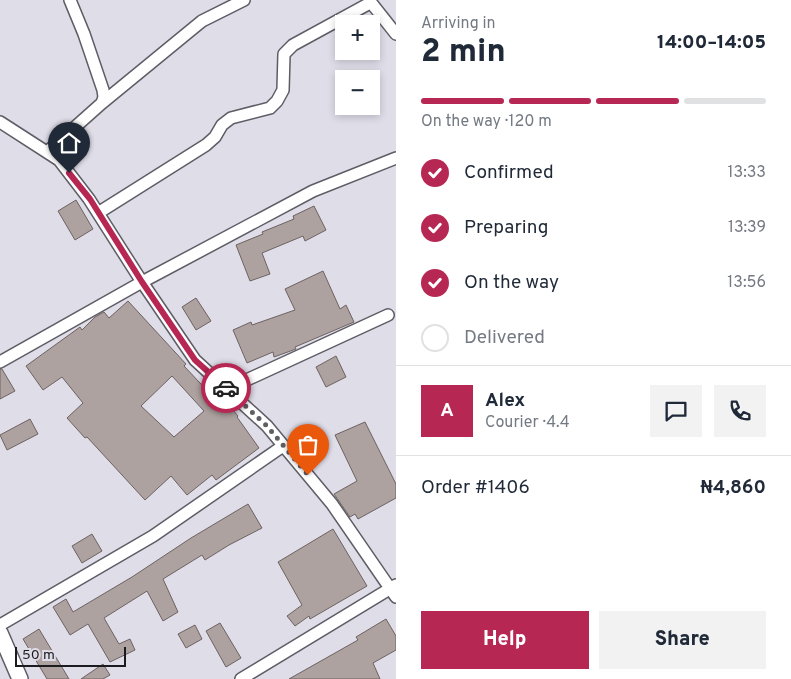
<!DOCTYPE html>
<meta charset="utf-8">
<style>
:root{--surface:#fff;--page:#f2f2f3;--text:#1f2937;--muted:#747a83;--line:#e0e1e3;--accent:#b72754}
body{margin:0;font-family:Overpass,sans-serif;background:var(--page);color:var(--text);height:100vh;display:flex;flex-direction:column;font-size:19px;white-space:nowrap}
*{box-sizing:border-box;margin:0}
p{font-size:16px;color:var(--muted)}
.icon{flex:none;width:28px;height:28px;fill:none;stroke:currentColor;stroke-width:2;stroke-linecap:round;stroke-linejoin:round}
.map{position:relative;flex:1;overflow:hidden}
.drawer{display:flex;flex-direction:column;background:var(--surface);width:395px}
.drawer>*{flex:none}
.tools{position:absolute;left:335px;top:15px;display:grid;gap:10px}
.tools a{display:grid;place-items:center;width:45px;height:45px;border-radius:0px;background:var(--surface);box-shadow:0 2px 8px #0003;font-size:25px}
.scale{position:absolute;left:15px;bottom:12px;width:111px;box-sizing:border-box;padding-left:5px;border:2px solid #1b1a1e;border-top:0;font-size:14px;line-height:18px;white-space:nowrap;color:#1b1a1e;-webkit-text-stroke:4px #dfdde8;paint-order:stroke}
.pin{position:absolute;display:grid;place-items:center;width:42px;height:42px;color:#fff;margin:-51px -21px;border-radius:50% 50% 50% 0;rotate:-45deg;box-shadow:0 0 5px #0007}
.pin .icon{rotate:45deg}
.courier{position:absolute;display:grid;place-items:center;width:50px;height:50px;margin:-25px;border:4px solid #b72754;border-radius:50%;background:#fff;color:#222;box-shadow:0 1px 6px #0007}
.overview em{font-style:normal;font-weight:800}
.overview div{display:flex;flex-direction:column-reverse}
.overview{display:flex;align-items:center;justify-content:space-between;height:85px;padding:0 25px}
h1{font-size:32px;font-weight:800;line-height:38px}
.bar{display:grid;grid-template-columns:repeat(4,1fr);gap:8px 5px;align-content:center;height:60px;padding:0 25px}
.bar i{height:6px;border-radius:4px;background:var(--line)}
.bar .selected{background:var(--accent)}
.bar p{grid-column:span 4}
.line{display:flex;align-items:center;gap:12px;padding:0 25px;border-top:1px solid var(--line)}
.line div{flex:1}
.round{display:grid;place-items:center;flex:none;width:52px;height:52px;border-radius:0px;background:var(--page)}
ol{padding:0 25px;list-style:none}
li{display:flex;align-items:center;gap:15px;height:55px}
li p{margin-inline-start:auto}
li .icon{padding:5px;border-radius:50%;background:var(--accent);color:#fff;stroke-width:4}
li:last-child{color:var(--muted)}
li i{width:28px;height:28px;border:2px solid var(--line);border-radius:50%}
.primary-button{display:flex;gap:10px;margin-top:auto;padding:10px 25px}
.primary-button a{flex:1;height:58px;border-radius:0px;background:var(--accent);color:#fff;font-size:20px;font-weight:800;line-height:58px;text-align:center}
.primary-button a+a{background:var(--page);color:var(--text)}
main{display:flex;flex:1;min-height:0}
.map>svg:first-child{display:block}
</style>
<main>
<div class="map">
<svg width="396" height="679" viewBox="0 0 396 679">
<rect width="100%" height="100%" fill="#dfdde8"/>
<!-- building -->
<path fill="#aea2a0" stroke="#6d6261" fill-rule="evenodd" d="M76,200L93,229L75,240L58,211Z
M314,206L326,230L305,241L303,236L262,253L270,274L250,281L236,245L263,234L262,232L294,219L293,216Z
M323,271L340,309L346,305L354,322L295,347L296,349L274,357L273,352L247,363L233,330L251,322L252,325L295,310L285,289Z
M196,298L211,321L196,330L182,307Z
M128,301L186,364L184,366L216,400L221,396L238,416L237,417L259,448L216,480L212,475L187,495L171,476L145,500L87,437L85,438L67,418L83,403L62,377L43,390L26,366L80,327L82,330L95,317L104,312L109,318ZM172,376L204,411L174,437L141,406Z
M336,356L346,377L326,387L316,367Z
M0,369H2L15,391L0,399Z
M30,419L38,434L7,450L0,435Z
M365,422L396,484V498L358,519L355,514L350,517L334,494L357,481L335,435Z
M248,504L262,528L229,545L205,560L202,555L163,579L178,612L163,621L147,591L104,618L119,644L130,639L135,650L110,662L88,624L70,635L53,607L66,599L73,612L132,577L191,538Z
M333,529L367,586L310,619L309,616L295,626L287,616L302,605L278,562Z
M92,534L102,551L82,563L72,546Z
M386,619L396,636V650L373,663L380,679H289L358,640L356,637Z
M220,623L241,658L226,667L206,631Z
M195,625L202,639L186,648L178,634Z
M39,629L69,679H47L23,639Z
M103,664L110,675L103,679H81Z"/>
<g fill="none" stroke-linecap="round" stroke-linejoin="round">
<defs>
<path id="minor" d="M369,0L396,34
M102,103L202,21L244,0
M0,122L59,160L89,199L142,282L195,360L267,426L332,504L396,597
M47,152L102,103L104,97L103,90L84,34L70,0
M98,213L206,145L215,137L222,125L231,118L270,108L277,101L283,90L284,54L293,45L370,3
M0,362L142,282L313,191L396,158
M227,389L388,315
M0,625L153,536L283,446
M241,679L396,585"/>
<path id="tertiary" d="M0,633L20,679"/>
</defs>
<!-- minor casing -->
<use href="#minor" stroke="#5e5c65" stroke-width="14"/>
<!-- tertiary casing -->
<use href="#tertiary" stroke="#5e5c65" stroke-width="18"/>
<!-- minor -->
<use href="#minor" stroke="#fff" stroke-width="11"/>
<!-- tertiary -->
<use href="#tertiary" stroke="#fff" stroke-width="15"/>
</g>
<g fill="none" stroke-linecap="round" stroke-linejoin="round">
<!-- done -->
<path stroke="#605e65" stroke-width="5" stroke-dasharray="0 9" d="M226,388L267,426L308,475"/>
<!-- route -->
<path stroke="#b72754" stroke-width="6" d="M69,173L90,199L142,282L195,360L226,388"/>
</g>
</svg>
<div class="tools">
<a>+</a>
<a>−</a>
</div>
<div class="scale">50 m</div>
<div class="pin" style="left:308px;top:475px;background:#ea580c"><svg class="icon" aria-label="bag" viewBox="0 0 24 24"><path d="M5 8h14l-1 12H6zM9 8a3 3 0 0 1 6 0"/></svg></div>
<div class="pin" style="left:69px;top:173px;background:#1f2937"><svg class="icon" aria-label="home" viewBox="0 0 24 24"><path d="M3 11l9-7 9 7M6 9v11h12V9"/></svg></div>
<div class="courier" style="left:226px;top:388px"><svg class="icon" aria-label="car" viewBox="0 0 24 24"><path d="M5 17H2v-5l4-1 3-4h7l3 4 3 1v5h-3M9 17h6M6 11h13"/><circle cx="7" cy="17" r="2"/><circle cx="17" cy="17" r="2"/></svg></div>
</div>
<section class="drawer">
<div class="overview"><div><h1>2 min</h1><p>Arriving in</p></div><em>14:00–14:05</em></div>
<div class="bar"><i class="selected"></i><i class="selected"></i><i class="selected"></i><i></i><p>On the way · 120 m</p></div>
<ol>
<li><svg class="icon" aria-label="check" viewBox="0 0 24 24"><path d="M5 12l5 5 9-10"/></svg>Confirmed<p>13:33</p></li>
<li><svg class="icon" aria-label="check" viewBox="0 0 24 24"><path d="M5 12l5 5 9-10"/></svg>Preparing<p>13:39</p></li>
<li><svg class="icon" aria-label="check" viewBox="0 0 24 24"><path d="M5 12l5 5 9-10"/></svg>On the way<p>13:56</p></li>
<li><i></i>Delivered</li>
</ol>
<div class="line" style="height:90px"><b class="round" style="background:var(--accent);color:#fff">A</b><div><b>Alex</b><p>Courier · 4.4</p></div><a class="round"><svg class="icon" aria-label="chat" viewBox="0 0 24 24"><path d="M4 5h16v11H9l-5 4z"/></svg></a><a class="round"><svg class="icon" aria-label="phone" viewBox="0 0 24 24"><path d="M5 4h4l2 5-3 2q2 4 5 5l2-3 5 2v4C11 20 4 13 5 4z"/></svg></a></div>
<div class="line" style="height:65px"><div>Order #1406</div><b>₦4,860</b></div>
<div class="primary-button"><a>Help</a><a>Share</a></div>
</section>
</main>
